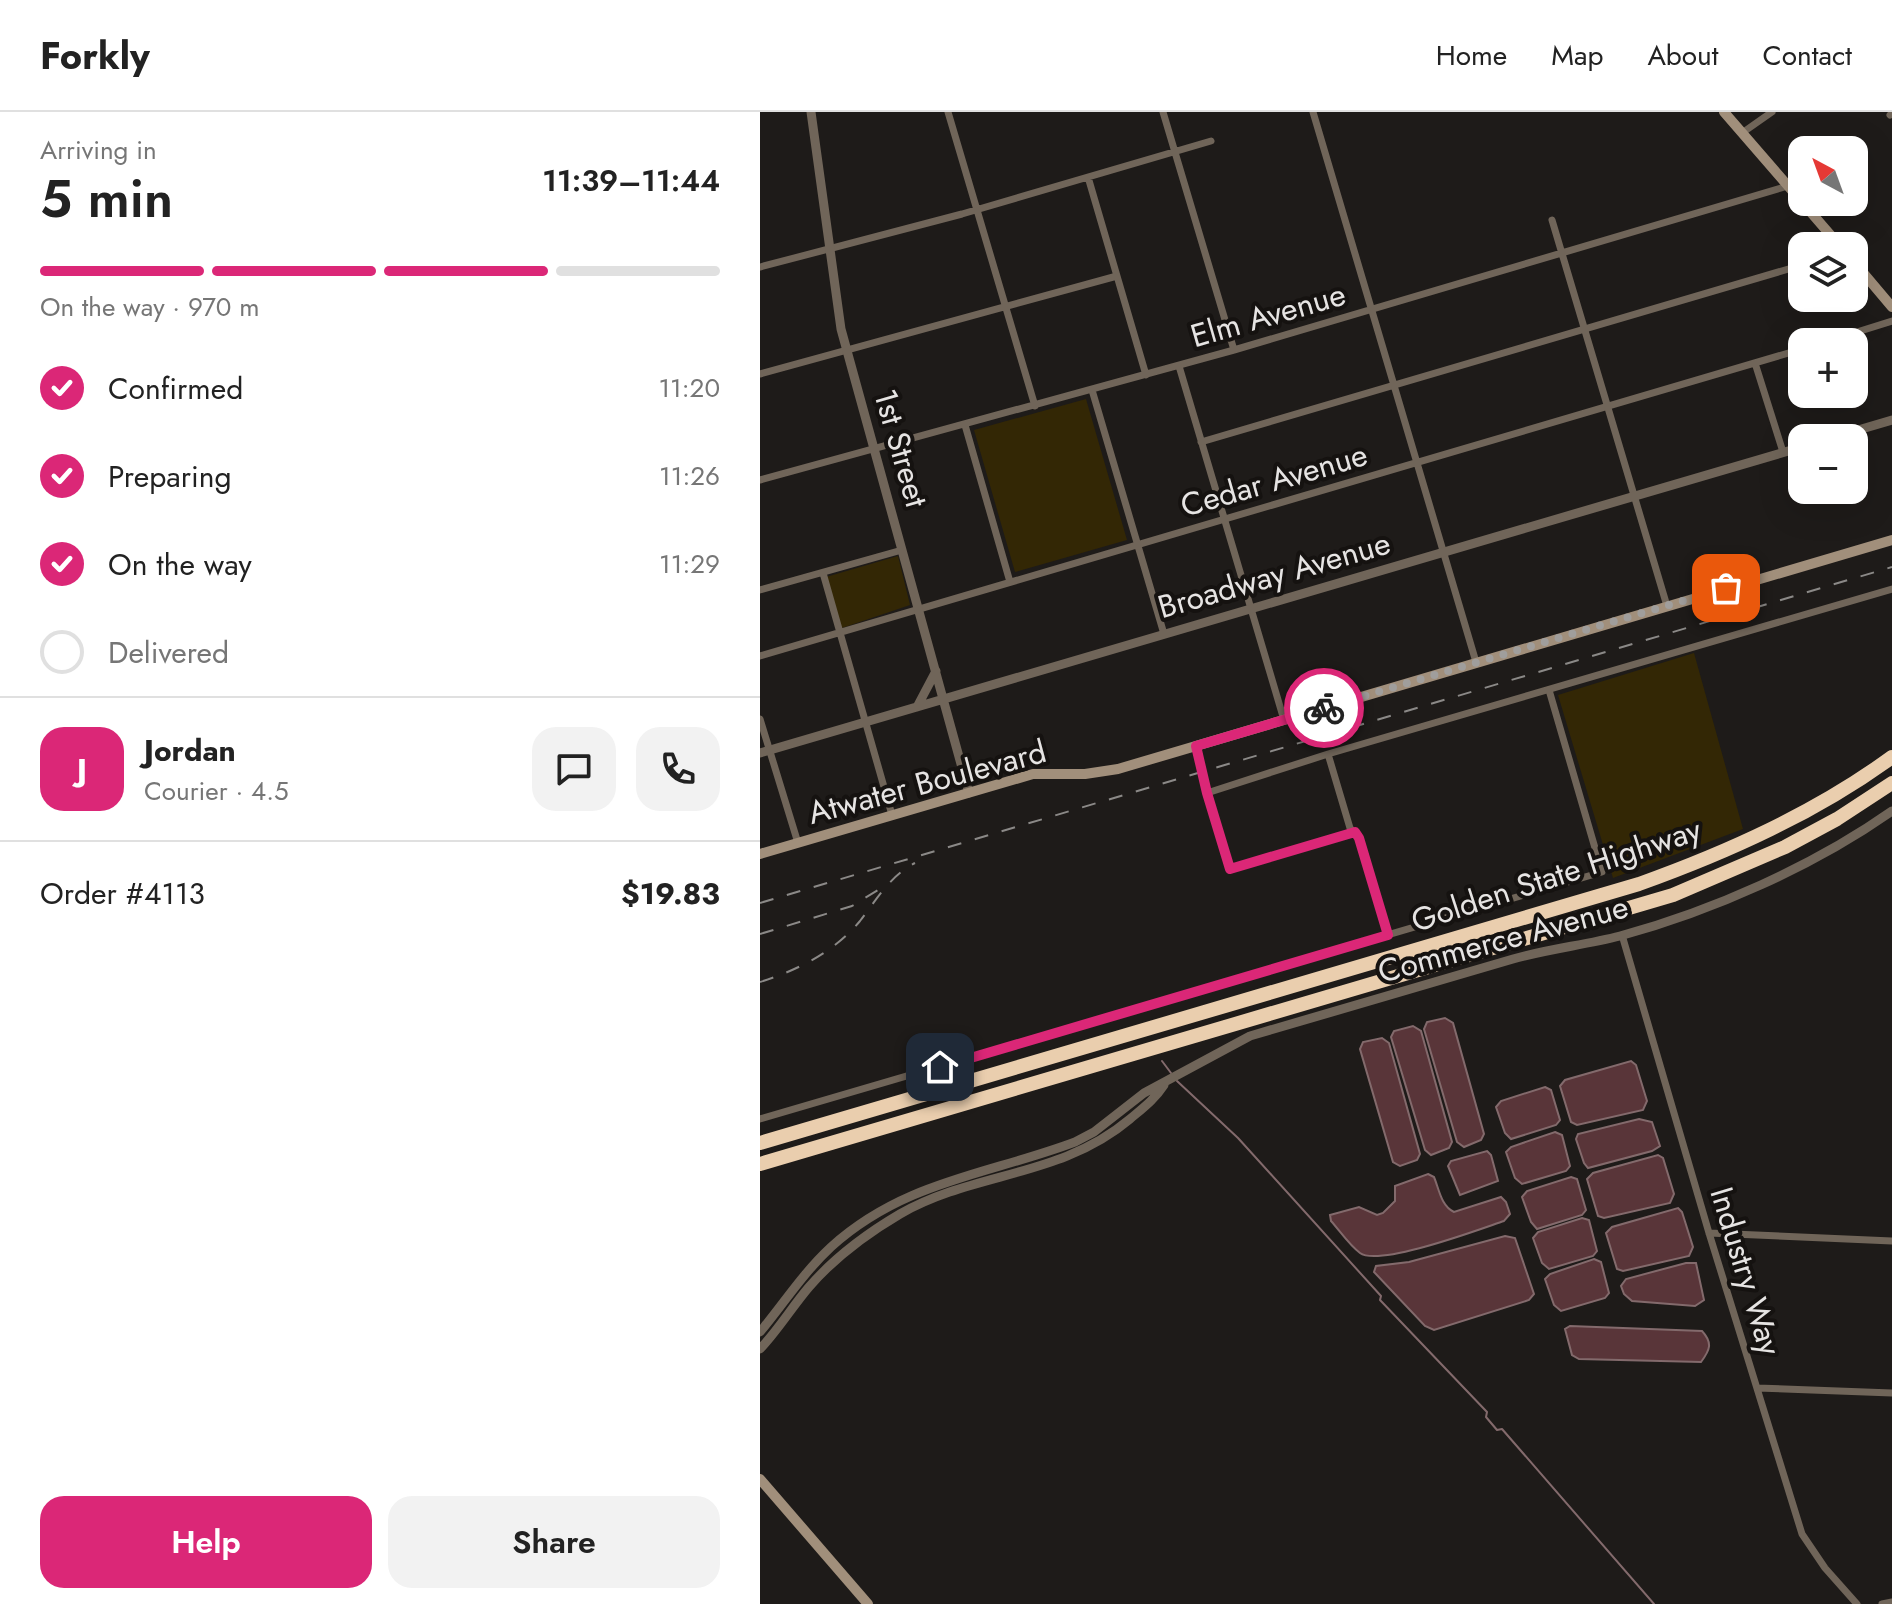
<!DOCTYPE html>
<meta charset="utf-8">
<style>
:root{--surface:#fff;--page:#f2f2f2;--text:#222;--muted:#767676;--line:#e0e0e0;--accent:#db2777}
body{margin:0;font-family:Jost,sans-serif;background:var(--page);color:var(--text);height:100vh;display:flex;flex-direction:column;font-size:30px;white-space:nowrap}
*{box-sizing:border-box;margin:0}
p{font-size:26px;color:var(--muted)}
.icon{flex:none;width:44px;height:44px;fill:none;stroke:currentColor;stroke-width:2;stroke-linecap:round;stroke-linejoin:round}
.map{position:relative;flex:1;overflow:hidden}
.sheet{display:flex;flex-direction:column;background:var(--surface);width:760px}
.sheet>*{flex:none}
.needle{width:52px;rotate:319deg}
.fabs{position:absolute;left:1028px;top:24px;display:grid;gap:16px}
.fabs a{display:grid;place-items:center;width:80px;height:80px;border-radius:16px;background:var(--surface);box-shadow:0 8px 32px #0002;font-size:40px}
.pin{position:absolute;display:grid;place-items:center;width:68px;height:68px;color:#fff;margin:-34px;border-radius:16px;box-shadow:0 4px 12px #0006}
.courier{position:absolute;display:grid;place-items:center;width:80px;height:80px;margin:-40px;border:6px solid #db2777;border-radius:50%;background:#fff;color:#222;box-shadow:0 2px 10px #0007}
.summary em{font-style:normal;font-weight:600}
.summary div{display:flex;flex-direction:column-reverse}
.summary{display:flex;align-items:center;justify-content:space-between;height:136px;padding:0 40px}
h1{font-size:52px;font-weight:600;line-height:60px}
.bar{display:grid;grid-template-columns:repeat(4,1fr);gap:12px 8px;align-content:center;height:96px;padding:0 40px}
.bar i{height:10px;border-radius:6px;background:var(--line)}
.bar .current{background:var(--accent)}
.bar p{grid-column:span 4}
.line{display:flex;align-items:center;gap:20px;padding:0 40px;border-top:2px solid var(--line)}
.line div{flex:1}
.round{display:grid;place-items:center;flex:none;width:84px;height:84px;border-radius:24px;background:var(--page)}
ol{padding:0 40px;list-style:none}
li{display:flex;align-items:center;gap:24px;height:88px}
li p{margin-inline-start:auto}
li .icon{padding:8px;border-radius:50%;background:var(--accent);color:#fff;stroke-width:4}
li:last-child{color:var(--muted)}
li i{width:44px;height:44px;border:4px solid var(--line);border-radius:50%}
.primary-button{display:flex;gap:16px;margin-top:auto;padding:16px 40px}
.primary-button a{flex:1;height:92px;border-radius:24px;background:var(--accent);color:#fff;font-size:32px;font-weight:600;line-height:92px;text-align:center}
.primary-button a+a{background:var(--page);color:var(--text)}
header{display:flex;align-items:center;gap:48px;box-sizing:border-box;height:112px;padding:0 40px;background:var(--surface);border-bottom:2px solid var(--line)}
header strong{font-size:38px}
nav{display:flex;gap:44px;margin-inline-start:auto;font-size:28px}
main{display:flex;flex:1;min-height:0}
.map>svg:first-child{display:block}
</style>
<header>
<strong>Forkly</strong>
<nav><a>Home</a><a>Map</a><a>About</a><a>Contact</a></nav>
</header>
<main>
<section class="sheet">
<div class="summary"><div><h1>5 min</h1><p>Arriving in</p></div><em>11:39–11:44</em></div>
<div class="bar"><i class="current"></i><i class="current"></i><i class="current"></i><i></i><p>On the way · 970 m</p></div>
<ol>
<li><svg class="icon" aria-label="check" viewBox="0 0 24 24"><path d="M5 12l5 5 9-10"/></svg>Confirmed<p>11:20</p></li>
<li><svg class="icon" aria-label="check" viewBox="0 0 24 24"><path d="M5 12l5 5 9-10"/></svg>Preparing<p>11:26</p></li>
<li><svg class="icon" aria-label="check" viewBox="0 0 24 24"><path d="M5 12l5 5 9-10"/></svg>On the way<p>11:29</p></li>
<li><i></i>Delivered</li>
</ol>
<div class="line" style="height:144px"><b class="round" style="background:var(--accent);color:#fff">J</b><div><b>Jordan</b><p>Courier · 4.5</p></div><a class="round"><svg class="icon" aria-label="chat" viewBox="0 0 24 24"><path d="M4 5h16v11H9l-5 4z"/></svg></a><a class="round"><svg class="icon" aria-label="phone" viewBox="0 0 24 24"><path d="M5 4h4l2 5-3 2q2 4 5 5l2-3 5 2v4C11 20 4 13 5 4z"/></svg></a></div>
<div class="line" style="height:104px"><div>Order #4113</div><b>$19.83</b></div>
<div class="primary-button"><a>Help</a><a>Share</a></div>
</section>
<div class="map">
<svg width="1132" height="1492" viewBox="0 0 1132 1492">
<rect width="100%" height="100%" fill="#1e1b19"/>
<!-- green -->
<path fill="#332705" d="M326,287L367,428L255,460L214,318Z
M138,444L150,493L79,517L66,465Z
M934,541L983,717L853,766L798,583Z"/>
<!-- water -->
<path fill="#593539" stroke="#836a6c" stroke-width="2" d="M685,906L693,911L724,1022L721,1028L704,1035L697,1030L664,917L667,910Z
M653,914L661,919L692,1030L689,1036L671,1043L665,1038L631,925L634,919Z
M622,926L629,931L660,1042L657,1048L640,1054L633,1050L600,937L603,930Z
M871,949L876,953L887,989L883,998L817,1013L811,1010L800,974L805,968Z
M785,975L791,978L800,1008L796,1013L751,1027L745,1021L736,995L741,989Z
M879,1007L892,1010L900,1034L892,1039L828,1056L824,1051L816,1027L818,1022Z
M795,1020L802,1023L810,1054L806,1059L762,1072L755,1066L746,1040L751,1035Z
M727,1039L731,1043L738,1069L700,1083L688,1054L691,1049Z
M898,1043L903,1046L914,1082L910,1091L844,1106L838,1104L827,1067L833,1061Z
M668,1062L674,1065C679,1077 681,1094 694,1100L741,1085L746,1090L750,1102L744,1109C720,1117 619,1155 600,1141C589,1133 580,1119 571,1109L570,1103L599,1095L617,1103L623,1101L635,1089V1074Z
M811,1065L817,1067L826,1098L822,1103L777,1117L771,1110L762,1085L767,1079Z
M918,1096L922,1100L933,1135L929,1144L863,1159L857,1157L846,1121L852,1115Z
M822,1106L829,1108L837,1139L833,1144L789,1157L782,1151L773,1126L778,1120Z
M745,1124L755,1126L774,1182L769,1188L674,1218L665,1214L614,1160L616,1154L649,1150Z
M834,1147L841,1150L849,1181L845,1186L801,1199L794,1193L785,1167L790,1162Z
M926,1151H936L944,1188L935,1194L872,1189L864,1182L861,1174L866,1167Z
M810,1214L942,1219C953,1231 950,1238 941,1250L819,1247L812,1243L805,1217Z"/>
<g fill="none" stroke-linecap="round" stroke-linejoin="round">
<!-- stream -->
<path stroke="#836a6c" stroke-width="2" d="M402,949L411,961
M417,969L478,1026L621,1184L620,1188L727,1300L726,1305L737,1318L742,1317L894,1492"/>
<!-- minor -->
<path stroke="#706559" stroke-width="7" d="M188,0L275,294
M403,0L474,238
M553,0L716,550
M1130,3L1132,1
M982,21L1012,0
M328,65L386,263
M792,108L907,494
M0,155L202,102L451,29
M1065,230L1132,209
M995,251L1023,340
M419,254L524,608
M0,262L357,164
M332,278L404,522
M205,313L250,470
M441,330L1042,153
M0,368L474,238L1028,74
M63,461L132,703
M0,478L142,438
M0,544L1042,237
M0,607L38,731
M436,634L447,681L470,757L595,720
M568,642L590,716L599,726L628,823
M447,681L568,642L1132,477
M862,823L949,1121L1042,1422L1065,1456L1097,1492
M0,1007L842,760L789,578
M949,1121L1132,1129
M997,1276L1132,1281
M1122,1492L1132,1490"/>
<!-- tertiary -->
<path stroke="#706559" stroke-width="9" d="M51,0L81,217L209,681
M1071,326L1132,308
M157,595L176,559
M0,641L1042,335
M0,1220C24,1191 43,1161 71,1135C144,1069 227,1063 315,1030L334,1020L384,981L490,924L753,847C788,837 825,833 860,824C952,799 1054,754 1132,699
M0,1237C18,1218 32,1195 49,1175C75,1145 106,1122 140,1102C215,1059 300,1066 370,1007C383,996 395,987 404,973"/>
<!-- secondary -->
<path stroke="#a18f7b" stroke-width="10" d="M964,0L1080,134
M1094,150L1132,195
M0,742L273,662H325L358,657L1132,428
M0,1367L108,1492"/>
<!-- motorway -->
<path stroke="#eaceae" stroke-width="14" d="M0,1031L879,772C968,740 1055,701 1132,645
M0,1052L913,783L1025,735L1077,707L1132,671"/>
<!-- rail -->
<path stroke="#8b8987" stroke-width="2" stroke-dasharray="14 14" stroke-linecap="butt" d="M0,791L1132,455
M0,822L92,794L118,778
M0,870C38,858 74,840 100,809C117,787 130,764 155,751"/>
</g>
<g fill="none" stroke-linecap="round" stroke-linejoin="round">
<!-- done -->
<path stroke="#a09e9c" stroke-width="8" stroke-dasharray="0 14.4" d="M564,596L966,476"/>
<!-- route -->
<path stroke="#db2777" stroke-width="10" d="M180,955L628,823L599,726L595,720L470,757L447,681L436,634L564,596"/>
</g>
<g text-anchor="middle" dominant-baseline="central" stroke-width="8" stroke-linejoin="round" paint-order="stroke">
<!-- street labels -->
<g font-size="32" fill="#e6e4e3" stroke="#151210">
<text transform="translate(508 203) rotate(-16)">Elm Avenue</text>
<text transform="translate(141 336) rotate(74)">1st Street</text>
<text transform="translate(514 368) rotate(-16)">Cedar Avenue</text>
<text transform="translate(514 463) rotate(-16)">Broadway Avenue</text>
<text transform="translate(167 670) rotate(-15)">Atwater Boulevard</text>
<text transform="translate(796 763) rotate(-18)">Golden State Highway</text>
<text transform="translate(743 827) rotate(-15)">Commerce Avenue</text>
<text transform="translate(986 1159) rotate(73)">Industry Way</text>
</g>
</g>
</svg>
<div class="fabs">
<a><svg class="needle" viewBox="-14 -14 28 28"><path d="M0-13l5 13h-10z" fill="#e53935"/><path d="M0 13l5-13h-10z" fill="#767676"/></svg></a>
<a><svg class="icon" aria-label="layers" viewBox="0 0 24 24"><path d="M12 4l9 5-9 5-9-5zM3 14l9 5 9-5"/></svg></a>
<a>+</a>
<a>−</a>
</div>
<div class="pin" style="left:966px;top:476px;background:#ea580c"><svg class="icon" aria-label="bag" viewBox="0 0 24 24"><path d="M5 8h14l-1 12H6zM9 8a3 3 0 0 1 6 0"/></svg></div>
<div class="pin" style="left:180px;top:955px;background:#1f2937"><svg class="icon" aria-label="home" viewBox="0 0 24 24"><path d="M3 11l9-7 9 7M6 9v11h12V9"/></svg></div>
<div class="courier" style="left:564px;top:596px"><svg class="icon" aria-label="bike" viewBox="0 0 24 24"><circle cx="6" cy="16" r="4"/><circle cx="18" cy="16" r="4"/><path d="M6 16l4-8h5l3 8M10 8l3 8H6M13 5h3"/></svg></div>
</div>
</main>
